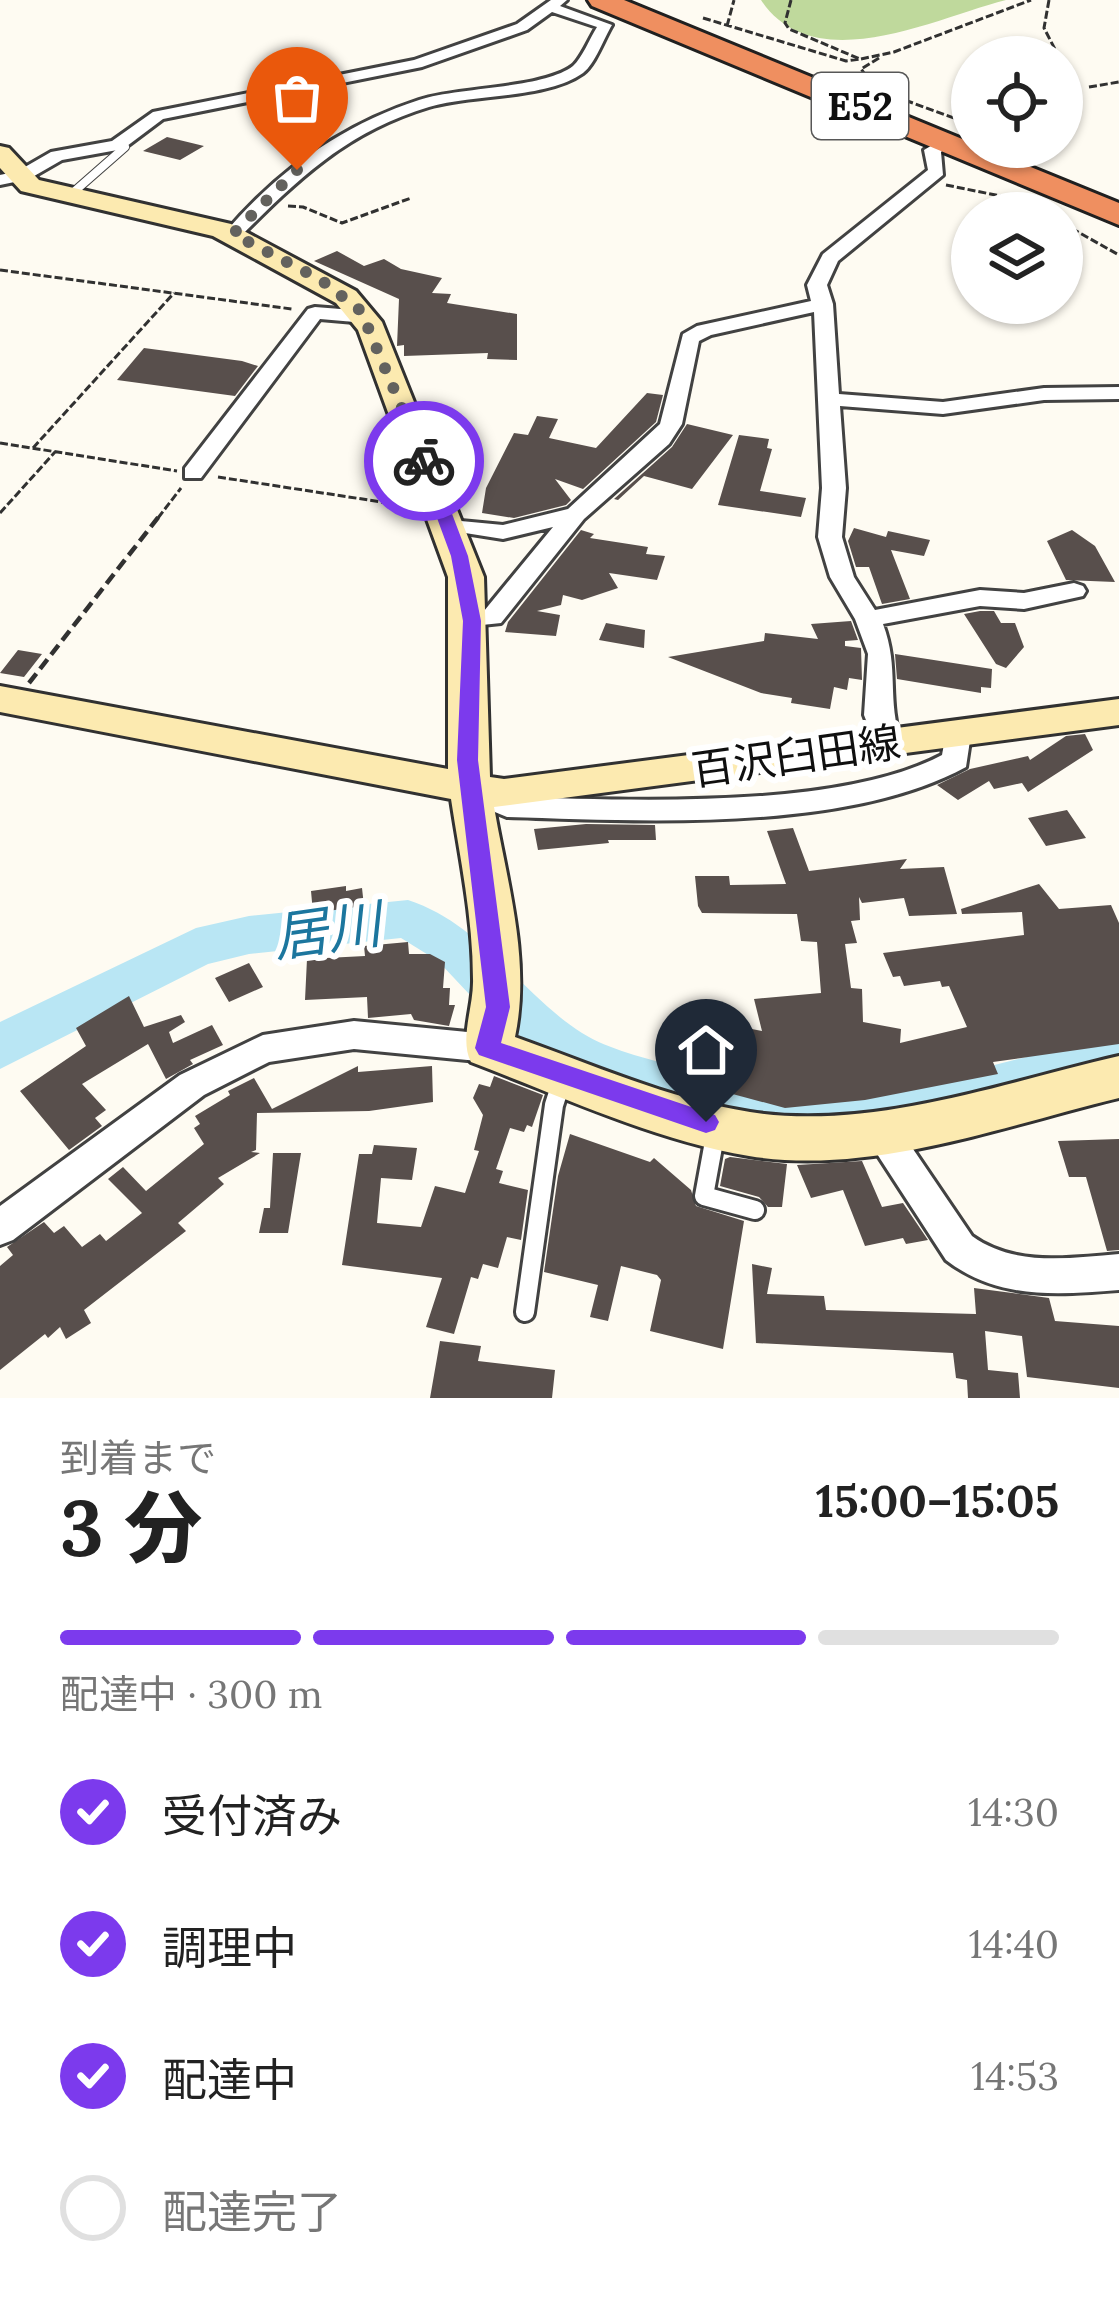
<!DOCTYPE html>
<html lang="ja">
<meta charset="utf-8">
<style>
:root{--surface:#fff;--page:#f6f6f6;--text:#222;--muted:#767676;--line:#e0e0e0;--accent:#7c3aed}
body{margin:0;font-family:Lora,"Noto Sans JP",serif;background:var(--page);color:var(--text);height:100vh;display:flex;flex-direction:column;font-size:45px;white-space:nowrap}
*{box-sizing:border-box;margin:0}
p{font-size:39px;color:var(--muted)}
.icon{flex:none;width:66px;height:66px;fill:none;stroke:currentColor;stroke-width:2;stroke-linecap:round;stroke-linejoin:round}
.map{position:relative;height:1398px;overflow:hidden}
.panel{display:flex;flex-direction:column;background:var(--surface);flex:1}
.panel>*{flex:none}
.fabs{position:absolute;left:951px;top:36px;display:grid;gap:24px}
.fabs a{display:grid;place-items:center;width:132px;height:132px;border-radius:50%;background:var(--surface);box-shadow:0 3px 9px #0004;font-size:60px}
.pin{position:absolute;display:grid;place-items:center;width:102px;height:102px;color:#fff;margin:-123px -51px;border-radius:50% 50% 50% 0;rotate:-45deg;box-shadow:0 0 12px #0007}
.pin .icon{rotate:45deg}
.courier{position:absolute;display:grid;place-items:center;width:120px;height:120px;margin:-60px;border:9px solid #7c3aed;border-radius:50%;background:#fff;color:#222;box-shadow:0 3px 15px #0007}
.head em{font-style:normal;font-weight:800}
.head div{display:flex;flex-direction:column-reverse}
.head{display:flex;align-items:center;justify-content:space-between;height:204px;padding:0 60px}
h1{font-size:78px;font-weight:800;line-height:90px}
.bar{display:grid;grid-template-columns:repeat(4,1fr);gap:18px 12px;align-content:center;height:144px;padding:0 60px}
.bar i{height:15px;border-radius:9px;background:var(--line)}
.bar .current{background:var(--accent)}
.bar p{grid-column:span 4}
ol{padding:0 60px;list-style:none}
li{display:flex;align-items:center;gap:36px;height:132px}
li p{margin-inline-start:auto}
li .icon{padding:12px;border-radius:50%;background:var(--accent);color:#fff;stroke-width:4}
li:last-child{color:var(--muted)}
li i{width:66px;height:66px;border:6px solid var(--line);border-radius:50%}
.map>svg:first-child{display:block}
</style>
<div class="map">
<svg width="1119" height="1398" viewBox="0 0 1119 1398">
<rect width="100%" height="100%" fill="#fefbf2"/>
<!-- forest -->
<path fill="#bfd99c" d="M761,0H1006C935,18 814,80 761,0Z"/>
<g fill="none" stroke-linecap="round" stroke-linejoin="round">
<!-- river -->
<path fill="#b9e6f4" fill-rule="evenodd" d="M408,900C482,924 519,993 582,1033C609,1050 646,1058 677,1067C700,1073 724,1082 748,1087C862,1110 1007,1059 1119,1034V1078L895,1131L823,1137L751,1134L640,1102L548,1065L503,1030L438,961L401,938L249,954L208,964L0,1069V1022L196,928L249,916Z"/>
</g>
<!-- building -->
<path fill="#584f4c" d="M167,137L204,146L180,160L143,151Z
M337,251L364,266L384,259L401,269L442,278L432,293L451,294L447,303L517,314V360L487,359L488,353L404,356V345L397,346L399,299L314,261Z
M144,348L242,361L258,366L235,396L117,380Z
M647,393L663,395L656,422L583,489L555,479L571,500L566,505L514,518L482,513L486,488L514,433L528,435L537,416L558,419L549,438L596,448Z
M687,424L733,435L692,489L644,476L618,500L614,499L672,447Z
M739,435L769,439L767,448L772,449L760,491L806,498L801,517L718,505Z
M854,528L886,537L888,531L930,540L924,556L891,550L910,599L882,604L869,567H856L848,541Z
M581,530L594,534L590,538L648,547L646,554L665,556L657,580L609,573L618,588L582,600L563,595L561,605L537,611L560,615L556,636L505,632L508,622Z
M1072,530L1095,546L1115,582L1066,580L1047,541Z
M980,611H994L1001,623H1015L1024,647L1006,668L996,664L964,614Z
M851,621L858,640L845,641V646L861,648L862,680L849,678L847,690L834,687L830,709L791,703L792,698L761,693L668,657L764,641L765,633L818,639L811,624Z
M606,623L645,630L644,648L599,640Z
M18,650L42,654L24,677L0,673Z
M895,654L992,669L991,688L981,687V693L897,679Z
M1085,734L1093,750L1028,792L1022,783L994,789L989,781L958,800L937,785L970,769L1028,756L1030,760L1066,736Z
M1067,810L1086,838L1046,846L1028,818Z
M586,824L655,825L656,840H608L609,843L538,850L534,829Z
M793,828L809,871L907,859L900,869L944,867L957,914L909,916L904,898L862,903L859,897L860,920L851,921L857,943L845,944L851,988L862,989L863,1022L901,1029L900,1043L967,1027L949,986L942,987L940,981L904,986L900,976L893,977L883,953L1024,935L1022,912L962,914L961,909L1039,884L1059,909L1111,905L1119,923V1044L993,1062L998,1074L865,1100L785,1108L714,1089L716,1079L667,1069L676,1031L722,1040L726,1024L762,1031L754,999L821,993L817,942L801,941L797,914L702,913L698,906L695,876H729L730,885L786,884L767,831Z
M346,886V891L362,888L364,906L313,913L311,891Z
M408,942L409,954H430L445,962L443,988H450L449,1005H455L449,1026L414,1020L411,1014L368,1018L367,997L305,1000L307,959L365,956L364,946Z
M249,963L263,987L229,1002L215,978Z
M129,996L144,1027L181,1015L185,1022L169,1032L173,1043L212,1025L223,1045L190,1060L193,1064L166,1079L148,1044L82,1084L106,1110L95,1118L102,1126L69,1150L20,1091L86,1046L76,1028Z
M358,1066V1072L432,1066L433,1102L369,1111L257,1113L256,1150L251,1152L260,1153L218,1178L224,1184L178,1223L186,1231L84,1310L91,1323L66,1339L60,1327L48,1338L45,1334L0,1370V1266L13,1255L7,1247L44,1222L54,1233L64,1226L82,1247L100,1234L106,1241L142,1213L108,1179L123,1167L146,1191L204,1144L194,1128L200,1124L195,1116L230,1095L228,1091L254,1078L272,1109Z
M494,1076L543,1095L532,1127L527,1125L524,1132L510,1128L496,1169L503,1171L499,1183L528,1190L521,1240L507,1237L498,1268L483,1264L478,1279L471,1277L454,1334L426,1327L442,1278L342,1265L359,1154H372L374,1145L417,1148L412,1180L381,1178L377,1223L421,1227L435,1186L465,1193L479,1151L474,1150L483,1115L473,1098L479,1084L490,1087Z
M570,1134L650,1162L654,1158L691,1190L696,1206L744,1221L723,1349L650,1331L661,1280L657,1275L621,1266L608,1321L590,1317L598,1285L544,1272L558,1176Z
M1119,1139V1250L1107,1251L1086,1177H1069L1058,1141Z
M273,1153H301L288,1233H259L264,1208H270Z
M730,1157L787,1164L782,1207H768L759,1197L720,1186L725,1159Z
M862,1161L882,1207L903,1203L928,1240L906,1244L903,1238L865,1246L843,1190L811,1198L797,1165Z
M752,1264L772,1268L767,1294L824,1296L826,1310L976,1314L974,1288L1049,1298L1055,1321L1119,1326V1388L1027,1377L1022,1336L985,1331L988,1370L1018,1373L1020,1398H968L967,1380L956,1378L953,1353L756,1343Z
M440,1341L481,1346L478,1361L555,1370L552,1398H430Z"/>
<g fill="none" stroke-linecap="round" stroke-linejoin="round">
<defs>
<path id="lane-far1" d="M68,197L125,147L117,145"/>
<path id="lane" d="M715,1136L704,1196L755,1210
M525,1312L554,1105L562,1080"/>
<path id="street" d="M551,0H567L560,6L612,25C604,38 595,64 583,73C547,99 472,94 429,107C346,132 298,179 239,238L224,234C276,172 342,125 419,100C458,87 543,89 573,66C582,58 590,38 597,27L552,12L527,30L422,67L163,119L123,149L62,160L29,179L0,185V175L18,171L51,152L112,141L153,112L414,60L517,24Z
M1072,85L1077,87V93L1062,98V88Z
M972,129V139L964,137V131Z
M939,141L947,146L941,152L943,175L838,261L827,285L833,304L839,394L943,402L1044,388L1119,387V399L1044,400L943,414L840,406L846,488L842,537L854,577L875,610L980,590L1024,593L1074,583L1083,586L1086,591L1083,596L1024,609L980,606L883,624C900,669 886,699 902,744L898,751H878L864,715L868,654L855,619L830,577L818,537L822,488L814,312L711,335L699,341L682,424L669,444L584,519L501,623L463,627L459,621L463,615L484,611L553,527L503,539L440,529L436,524L440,519L503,525L568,509L660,424L683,334L697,326L811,301L807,285L823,254L928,170L924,150Z
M315,307L366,311L376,317L366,323L320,319L201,478H185V468L308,309Z
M957,725L971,734L966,767C846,833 641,821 507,817L490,810L484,793L488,786H508L513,797C631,800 838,810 942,755L947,727Z
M354,1021L488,1034L500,1038L505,1048L500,1058L488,1062L354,1049L269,1062L204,1095L13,1240L0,1245V1206L180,1075L263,1035Z
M880,1114L892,1118L972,1236C1015,1267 1069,1258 1119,1254V1290C1057,1295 998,1300 946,1260L868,1140L862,1129L868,1118Z"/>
<path id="secondary" d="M0,146L9,148L39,180L231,224L356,291L382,322L484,577L490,777L504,779L1119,699V725L494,807C507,882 531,961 515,1037C591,1064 669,1099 750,1112C871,1131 1002,1083 1119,1056V1098C1003,1126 870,1176 749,1156C654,1140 561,1096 471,1062C459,1039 474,1006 473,979C473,918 460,858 451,799L0,712V686L448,769V577L358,330L336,303L213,236L21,191L0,168Z"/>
<path id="highway" d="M588,0H624L972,143V147H982L1119,203V225L592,6Z"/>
</defs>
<!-- lane-far1 casing -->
<use href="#lane-far1" stroke="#424242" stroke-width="10"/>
<!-- lane casing -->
<use href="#lane" stroke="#424242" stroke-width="24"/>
<!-- street casing -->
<use href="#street" stroke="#424242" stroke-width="6"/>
<!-- secondary casing -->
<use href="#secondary" stroke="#313131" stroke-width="6"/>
<!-- highway casing -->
<use href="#highway" stroke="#202020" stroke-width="6"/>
<!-- path-far1 -->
<path stroke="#313131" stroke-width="3" stroke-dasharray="8 3" stroke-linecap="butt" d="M1049,0L1044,28L1059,57
M703,18L846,61L860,59L789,29L785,23L791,0
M727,26L734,0
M879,58L861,69L873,85L891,95L962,121
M861,59L894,52L1031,0
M1062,60L1075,76
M1089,87L1119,82
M946,185L1020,200L1044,213
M288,206L303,207L342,223L411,198
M1062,223L1119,255
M0,270L292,309
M0,443L177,471
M33,448L174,293
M218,477L408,506
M0,513L55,452
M158,518L181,488"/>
<!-- path -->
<path stroke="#313131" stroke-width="4.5" stroke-dasharray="12 6" stroke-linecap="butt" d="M29,683L160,515"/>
<!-- lane-far1 -->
<use href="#lane-far1" stroke="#fff" stroke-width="8"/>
<!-- lane -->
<use href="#lane" stroke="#fff" stroke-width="18"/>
<!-- street -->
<use href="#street" fill="#fff" fill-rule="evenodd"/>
<!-- secondary -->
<use href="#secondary" fill="#fceab0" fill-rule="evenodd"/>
<!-- highway -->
<use href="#highway" fill="#ef8f60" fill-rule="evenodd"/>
</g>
<!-- route -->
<path fill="#7c3aed" d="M424,456L432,461L468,556L481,621L478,760L510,1007L501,1043L715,1115L719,1122L715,1130L706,1133L479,1055L475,1048L486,1007L457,760L463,621L451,556L416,461Z"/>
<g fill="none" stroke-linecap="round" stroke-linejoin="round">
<!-- done -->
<path stroke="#63625e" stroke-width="12" stroke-dasharray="0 21.6" d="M297,170L233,234L321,280L361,311L424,461"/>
</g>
<g text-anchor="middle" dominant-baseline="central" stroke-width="12" stroke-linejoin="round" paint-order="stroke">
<!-- shield labels -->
<rect fill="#fff" stroke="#575757" stroke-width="3" x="812" y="73" width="96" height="66" rx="9"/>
<g font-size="39" font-weight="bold" fill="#0f0f0f">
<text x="860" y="106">E52</text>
</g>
<!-- street labels -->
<g font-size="42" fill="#0f0f0f" stroke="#fff">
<text transform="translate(796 756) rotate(-8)">百沢臼田線</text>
</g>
<!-- near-water labels -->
<g font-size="54" font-style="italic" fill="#1c769e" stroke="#fff">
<text transform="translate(327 930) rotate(-8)">居川</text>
</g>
</g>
</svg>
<div class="fabs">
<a><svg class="icon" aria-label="locate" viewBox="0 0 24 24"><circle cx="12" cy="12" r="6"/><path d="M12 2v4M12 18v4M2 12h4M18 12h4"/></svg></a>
<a><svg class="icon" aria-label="layers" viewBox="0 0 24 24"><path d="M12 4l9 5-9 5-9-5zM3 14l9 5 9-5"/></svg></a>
</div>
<div class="pin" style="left:297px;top:170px;background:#ea580c"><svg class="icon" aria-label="bag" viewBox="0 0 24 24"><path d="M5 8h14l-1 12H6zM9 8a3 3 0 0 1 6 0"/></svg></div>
<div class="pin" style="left:706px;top:1122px;background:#1f2937"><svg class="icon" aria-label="home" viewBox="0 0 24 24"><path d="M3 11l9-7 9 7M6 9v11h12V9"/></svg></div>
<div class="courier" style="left:424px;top:461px"><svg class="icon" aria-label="bike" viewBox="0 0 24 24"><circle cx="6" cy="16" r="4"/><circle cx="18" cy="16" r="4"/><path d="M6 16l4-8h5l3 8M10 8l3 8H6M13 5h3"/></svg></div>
</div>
<section class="panel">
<div class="head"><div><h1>3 分</h1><p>到着まで</p></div><em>15:00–15:05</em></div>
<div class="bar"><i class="current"></i><i class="current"></i><i class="current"></i><i></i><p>配達中 · 300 m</p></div>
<ol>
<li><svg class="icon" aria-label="check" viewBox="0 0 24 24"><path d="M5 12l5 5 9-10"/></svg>受付済み<p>14:30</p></li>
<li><svg class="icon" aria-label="check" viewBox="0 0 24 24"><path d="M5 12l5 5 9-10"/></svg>調理中<p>14:40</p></li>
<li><svg class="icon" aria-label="check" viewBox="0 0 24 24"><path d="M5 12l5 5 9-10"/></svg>配達中<p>14:53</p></li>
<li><i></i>配達完了</li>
</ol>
</section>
